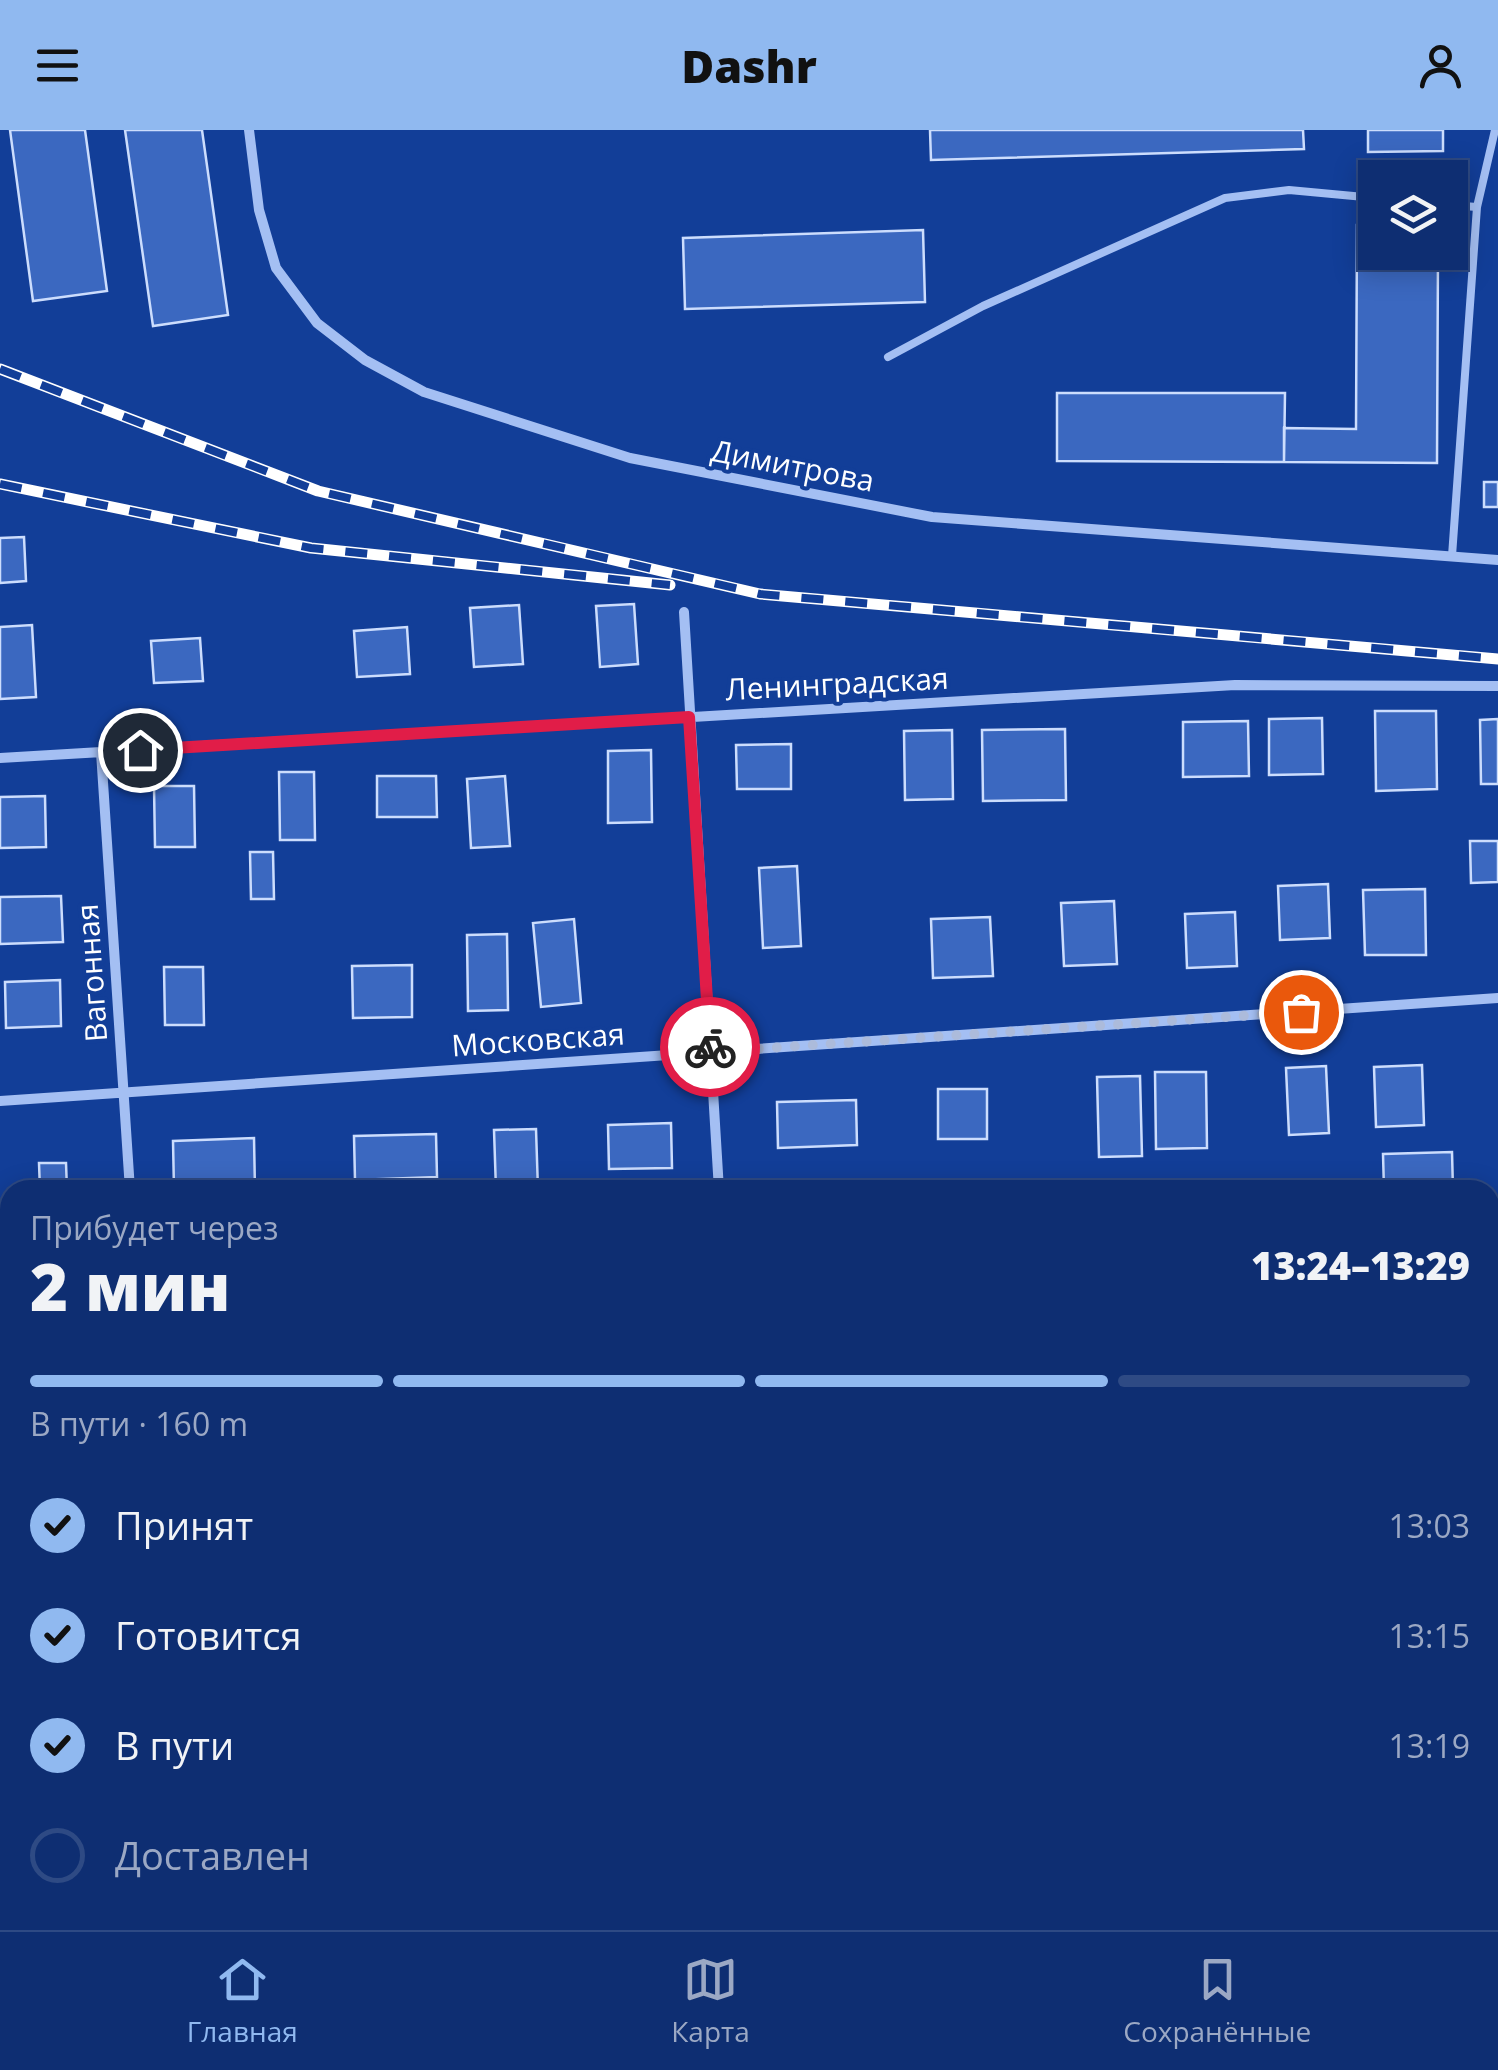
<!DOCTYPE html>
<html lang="ru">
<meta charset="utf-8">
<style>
:root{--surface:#0e2e72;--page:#173677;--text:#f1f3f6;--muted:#9ba8c4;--line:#2e4a84;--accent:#90b9f0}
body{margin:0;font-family:"Open Sans",sans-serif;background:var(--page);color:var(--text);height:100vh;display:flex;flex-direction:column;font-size:38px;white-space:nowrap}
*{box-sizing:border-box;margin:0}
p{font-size:32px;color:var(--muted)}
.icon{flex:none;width:55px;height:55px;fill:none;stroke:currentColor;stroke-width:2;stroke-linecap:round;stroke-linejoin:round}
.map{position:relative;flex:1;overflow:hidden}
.side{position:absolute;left:0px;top:1050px;width:1500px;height:750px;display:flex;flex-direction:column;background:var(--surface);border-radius:30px 30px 0 0;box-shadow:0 5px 25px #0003,0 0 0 2px var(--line)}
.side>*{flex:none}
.buttons{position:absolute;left:1358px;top:30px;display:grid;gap:20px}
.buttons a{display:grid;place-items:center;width:110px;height:110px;border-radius:0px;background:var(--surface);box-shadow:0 5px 25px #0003,0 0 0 2px var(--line);font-size:50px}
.pin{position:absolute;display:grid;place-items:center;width:85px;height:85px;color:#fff;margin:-42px;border:5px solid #fff;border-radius:50%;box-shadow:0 2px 10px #0007}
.courier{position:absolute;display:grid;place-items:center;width:100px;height:100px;margin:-50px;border:8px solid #e11d48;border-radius:50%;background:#fff;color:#222;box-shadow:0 2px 12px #0007}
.overview em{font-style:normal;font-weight:800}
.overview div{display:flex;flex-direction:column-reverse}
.overview{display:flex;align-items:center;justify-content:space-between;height:170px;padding:0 30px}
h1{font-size:65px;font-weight:800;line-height:75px}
.bar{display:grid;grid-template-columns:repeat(4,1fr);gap:15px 10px;align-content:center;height:120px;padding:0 30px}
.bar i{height:12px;border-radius:8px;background:var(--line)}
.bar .active{background:var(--accent)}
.bar p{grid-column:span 4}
ol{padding:0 30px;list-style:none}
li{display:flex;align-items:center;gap:30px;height:110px}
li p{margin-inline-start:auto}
li .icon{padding:10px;border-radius:50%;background:var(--accent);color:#111;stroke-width:4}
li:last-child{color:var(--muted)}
li i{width:55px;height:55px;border:5px solid var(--line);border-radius:50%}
header{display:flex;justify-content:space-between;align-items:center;height:130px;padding:0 30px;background:var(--accent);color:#111;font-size:45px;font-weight:800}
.dock{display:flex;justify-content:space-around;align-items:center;height:140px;border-top:2px solid var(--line);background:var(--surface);font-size:28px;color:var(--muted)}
.dock a{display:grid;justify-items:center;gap:5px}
.dock .active{color:var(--accent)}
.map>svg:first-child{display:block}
</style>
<header><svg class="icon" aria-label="menu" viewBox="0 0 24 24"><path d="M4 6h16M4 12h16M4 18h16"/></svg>Dashr<svg class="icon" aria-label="person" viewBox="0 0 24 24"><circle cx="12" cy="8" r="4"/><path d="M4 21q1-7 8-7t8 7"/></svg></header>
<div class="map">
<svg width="1498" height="1800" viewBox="0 0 1498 1800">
<rect width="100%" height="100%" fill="#123e98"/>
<!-- building -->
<path fill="#3b68c0" stroke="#ccddfd" stroke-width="2.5" d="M10,0H85L107,161L33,171Z
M125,0H202L228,185L153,196Z
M930,0H1303L1304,19L931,30Z
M1368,0H1443V21L1368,22Z
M1357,95H1375V122H1438L1437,333L1284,332V298L1356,299Z
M923,100L925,172L685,179L683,108Z
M1057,263H1285L1284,332L1057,331Z
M1484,352H1498V377H1484Z
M24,407L26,451L0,453V408Z
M634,474L638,534L600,537L596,476Z
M519,475L523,534L474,537L470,478Z
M32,495L36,567L0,569V497Z
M407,497L410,544L357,547L354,501Z
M200,508L203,551L154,553L151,511Z
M1375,581H1436L1437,659L1376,661Z
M1322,588L1323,644L1269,645V589Z
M1498,589V654H1481L1480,590Z
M1248,591L1249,646L1183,647V592Z
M1065,599L1066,670L983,671L982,600Z
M952,600L953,669L905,670L904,601Z
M791,614V659H737L736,615Z
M651,620L652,692L608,693V621Z
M279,642H314L315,710H280Z
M377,646H436L437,687H377Z
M505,646L510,716L471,718L467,649Z
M154,656H194L195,717H155Z
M45,666L46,717L0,718V667Z
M1470,711H1498V752L1471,753Z
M250,722H273L274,769H251Z
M797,736L801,816L763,818L759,738Z
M1328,754L1330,808L1280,810L1278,756Z
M1425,759L1426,825H1365L1363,760Z
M61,766L63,812L0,814V767Z
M1114,771L1117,834L1064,836L1061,773Z
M1235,782L1237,836L1187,838L1185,784Z
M990,787L993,846L933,848L931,789Z
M574,789L581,873L541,877L533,793Z
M507,804L508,880L468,881L467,805Z
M412,835V887L353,888L352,836Z
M164,837H203L204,895H165Z
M60,850L61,896L6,898L5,852Z
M1422,935L1424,995L1376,997L1374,937Z
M1326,936L1329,1003L1289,1005L1286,938Z
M1155,942H1206L1207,1018L1156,1019Z
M1140,946L1142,1026L1099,1027L1097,947Z
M938,959H987V1009H938Z
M856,970L857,1015L778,1018L777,972Z
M671,993L672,1038L609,1039L608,995Z
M536,999L538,1060H496L494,1000Z
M436,1004L437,1047L355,1050L354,1006Z
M254,1008L255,1060H174L173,1011Z
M1452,1022L1453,1060H1384L1383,1024Z
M39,1033H66L67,1060H40Z
M1498,1283V1335L1490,1336V1284Z
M31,1790H104V1800H31Z"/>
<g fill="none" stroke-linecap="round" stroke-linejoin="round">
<!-- service -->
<path stroke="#a4bff3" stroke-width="8" d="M1450,75L1477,77
M888,227L983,176L1225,68L1289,60L1375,68
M1452,426L1477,77L1495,0"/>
<!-- minor -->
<path stroke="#a4bff3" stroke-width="10" d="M249,0L259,80L276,138L317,193L365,230L424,262L630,328L932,387L1498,430
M684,482L719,1060
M101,622L130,1060
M0,628L1235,555L1498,556
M0,971L1498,868
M1490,1601L1498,1600
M0,1702L10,1701
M179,1790L180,1800
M766,1790L767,1800"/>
<!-- tertiary -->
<path stroke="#a4bff3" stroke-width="18" d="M1490,1232L1498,1231
M0,1333L10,1332
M1373,1790L1374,1800"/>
<defs>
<path id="rail" d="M0,239L318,361L760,464L1498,529
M0,354L311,418L670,455"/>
</defs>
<!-- rail casing -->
<use href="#rail" stroke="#fff" stroke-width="11"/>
<!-- rail -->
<use href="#rail" stroke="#123e98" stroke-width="8" stroke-dasharray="22" stroke-linecap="butt"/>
</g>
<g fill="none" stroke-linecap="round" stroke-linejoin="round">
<!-- done -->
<path stroke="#acbbdb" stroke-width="10" stroke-dasharray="0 18" d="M710,917V922L1301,882"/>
<!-- route -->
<path stroke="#e11d48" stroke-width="12" d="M140,620L689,587L710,917"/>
</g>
<g text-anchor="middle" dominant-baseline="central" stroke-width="8" stroke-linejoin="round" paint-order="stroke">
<!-- street labels -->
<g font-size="30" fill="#fff" stroke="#123e98">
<text transform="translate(793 335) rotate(11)">Димитрова</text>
<text transform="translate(837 553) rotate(-3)">Ленинградская</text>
<text transform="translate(91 843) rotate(-94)">Вагонная</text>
<text transform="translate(538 909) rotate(-4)">Московская</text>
</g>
</g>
</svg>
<div class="buttons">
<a><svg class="icon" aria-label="layers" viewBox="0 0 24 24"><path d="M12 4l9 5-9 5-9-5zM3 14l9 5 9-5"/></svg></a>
</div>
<div class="pin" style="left:1301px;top:882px;background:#ea580c"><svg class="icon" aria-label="bag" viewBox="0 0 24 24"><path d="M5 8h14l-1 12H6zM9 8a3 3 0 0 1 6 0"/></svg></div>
<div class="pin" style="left:140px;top:620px;background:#1f2937"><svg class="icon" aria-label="home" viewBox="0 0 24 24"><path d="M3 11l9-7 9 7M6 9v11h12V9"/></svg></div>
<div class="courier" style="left:710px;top:917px"><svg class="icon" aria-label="bike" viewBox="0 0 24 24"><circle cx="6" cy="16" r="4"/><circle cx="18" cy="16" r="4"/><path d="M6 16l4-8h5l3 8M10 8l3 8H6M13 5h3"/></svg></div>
<section class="side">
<div class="overview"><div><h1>2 мин</h1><p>Прибудет через</p></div><em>13:24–13:29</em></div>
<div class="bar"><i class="active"></i><i class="active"></i><i class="active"></i><i></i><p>В пути · 160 m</p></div>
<ol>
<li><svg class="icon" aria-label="check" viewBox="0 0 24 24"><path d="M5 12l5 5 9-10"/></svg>Принят<p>13:03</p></li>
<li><svg class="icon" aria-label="check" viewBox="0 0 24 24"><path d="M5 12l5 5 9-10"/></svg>Готовится<p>13:15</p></li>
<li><svg class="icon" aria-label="check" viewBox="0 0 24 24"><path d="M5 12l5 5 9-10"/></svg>В пути<p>13:19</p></li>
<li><i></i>Доставлен</li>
</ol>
</section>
</div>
<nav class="dock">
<a class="active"><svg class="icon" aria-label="home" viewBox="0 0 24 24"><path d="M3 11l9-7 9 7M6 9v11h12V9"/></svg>Главная</a>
<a><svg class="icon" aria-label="map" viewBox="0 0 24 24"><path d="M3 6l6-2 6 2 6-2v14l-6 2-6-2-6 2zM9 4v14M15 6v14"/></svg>Карта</a>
<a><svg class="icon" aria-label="saved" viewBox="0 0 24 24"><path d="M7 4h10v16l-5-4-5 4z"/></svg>Сохранённые</a>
</nav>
